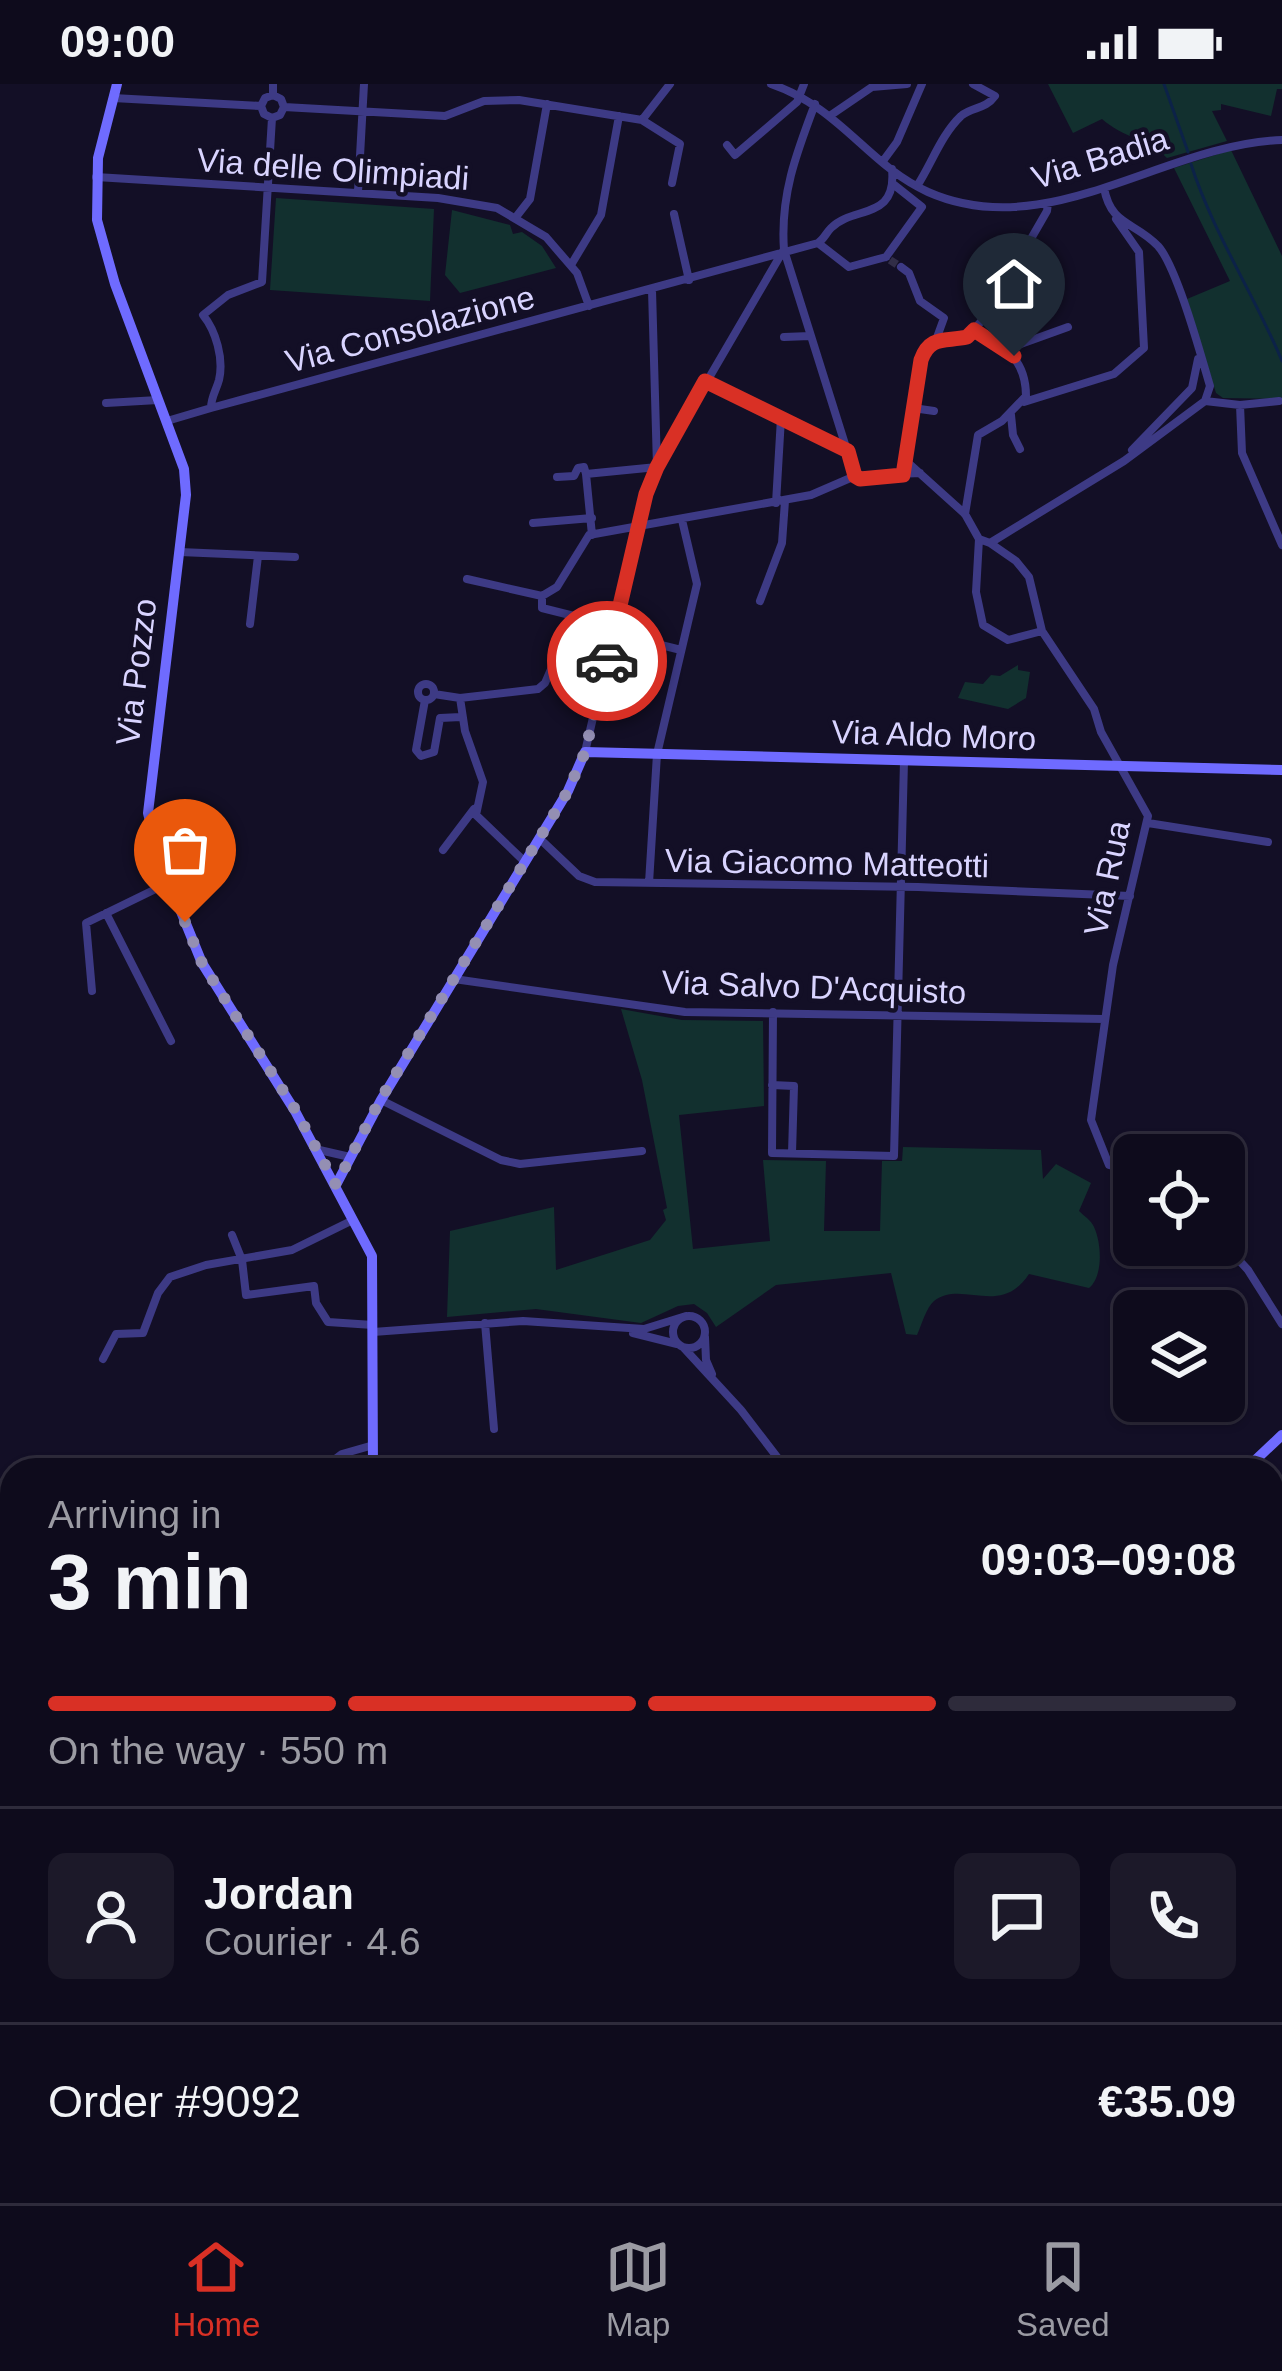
<!DOCTYPE html>
<meta charset="utf-8">
<style>
:root{--surface:#0e0b1c;--page:#1c1929;--text:#f1f3f6;--muted:#9b9ba3;--line:#2e2b3b;--accent:#d93025}
body{margin:0;font-family:Helvetica,sans-serif;background:var(--page);color:var(--text);height:100vh;display:flex;flex-direction:column;font-size:45px;white-space:nowrap}
*{box-sizing:border-box;margin:0}
p{font-size:39px;color:var(--muted)}
.icon{flex:none;width:66px;height:66px;fill:none;stroke:currentColor;stroke-width:2;stroke-linecap:round;stroke-linejoin:round}
.map{position:relative;flex:1;overflow:hidden}
.drawer{position:absolute;left:0px;top:1374px;width:1284px;height:747px;display:flex;flex-direction:column;background:var(--surface);border-radius:36px 36px 0 0;box-shadow:0 3px 9px #0004,0 0 0 3px var(--line)}
.drawer>*{flex:none}
.fabs{position:absolute;left:1113px;top:1050px;display:grid;gap:24px}
.fabs a{display:grid;place-items:center;width:132px;height:132px;border-radius:18px;background:var(--surface);box-shadow:0 3px 9px #0004,0 0 0 3px var(--line);font-size:60px}
.pin{position:absolute;display:grid;place-items:center;width:102px;height:102px;color:#fff;margin:-123px -51px;border-radius:50% 50% 50% 0;rotate:-45deg;box-shadow:0 0 12px #0007}
.pin .icon{rotate:45deg}
.courier{position:absolute;display:grid;place-items:center;width:120px;height:120px;margin:-60px;border:9px solid #d93025;border-radius:50%;background:#fff;color:#222;box-shadow:0 3px 15px #0007}
.overview em{font-style:normal;font-weight:700}
.overview div{display:flex;flex-direction:column-reverse}
.overview{display:flex;align-items:center;justify-content:space-between;height:204px;padding:0 48px}
h1{font-size:78px;font-weight:700;line-height:90px}
.bar{display:grid;grid-template-columns:repeat(4,1fr);gap:18px 12px;align-content:center;height:144px;padding:0 48px}
.bar i{height:15px;border-radius:9px;background:var(--line)}
.bar .selected{background:var(--accent)}
.bar p{grid-column:span 4}
.line{display:flex;align-items:center;gap:30px;padding:0 48px;border-top:3px solid var(--line)}
.line div{flex:1}
.round{display:grid;place-items:center;flex:none;width:126px;height:126px;border-radius:18px;background:var(--page)}
.status{display:flex;justify-content:space-between;align-items:center;height:84px;padding:0 60px;background:var(--surface);direction:ltr}
.status svg{height:33px;fill:currentColor}
.tabs{display:flex;justify-content:space-around;align-items:center;height:168px;border-top:3px solid var(--line);background:var(--surface);font-size:33px;color:var(--muted)}
.tabs a{display:grid;justify-items:center;gap:6px}
.tabs .selected{color:var(--accent)}
.map>svg:first-child{display:block}
</style>
<div class="status"><b>09:00</b><svg viewBox="0 0 49 12"><path d="M0 12V9h3v3zM5 12V6h3v6zM10 12V3h3v9zM15 12V0h3v12zM26 1h20v11H26zM47 4h2v5h-2z"/></svg></div>
<div class="map">
<svg width="1282" height="2119" viewBox="0 0 1282 2119">
<rect width="100%" height="100%" fill="#130f26"/>
<!-- green -->
<path fill="#12302f" d="M1048,0H1282V5H1277L1271,32L1221,20V26L1212,27L1227,57L1167,74C1149,56 1122,53 1102,35L1073,49Z
M1231,66L1282,172V315L1223,314L1216,309L1187,215L1230,197L1174,84Z
M276,114L434,125L430,217L270,206Z
M452,126L510,141L513,150L522,148L542,162L556,184L460,209L445,191Z
M1018,581V586L1030,588L1026,614L1008,625L958,614L965,598L983,600L991,591L1000,592Z
M621,925L682,936L763,937L764,1022L679,1031L693,1165L770,1157L763,1076L826,1077L824,1147H880L882,1077H902L903,1063L1041,1066L1043,1095L1056,1080L1091,1099L1079,1127C1084,1132 1091,1136 1094,1143C1102,1160 1103,1193 1089,1204L1029,1190C1000,1234 962,1195 934,1217C926,1224 922,1240 917,1251L906,1250L891,1189L776,1201L716,1243L707,1229L694,1220L678,1222L641,1239L536,1225L447,1233L450,1147L554,1123L556,1186L650,1156L666,1136L663,1126L667,1124L642,996Z
M1282,1932V2119H1189L1186,2109H1272V1935Z"/>
<g fill="none" stroke-linecap="round" stroke-linejoin="round">
<!-- stream -->
<path stroke="#0c2248" stroke-width="3" d="M1164,0L1188,68
M1191,80C1213,149 1254,210 1282,277"/>
<!-- street-tunnel -->
<path stroke="#312d47" stroke-width="8" stroke-dasharray="8 4" stroke-linecap="butt" d="M890,176L901,183"/>
<!-- street -->
<path stroke="#3d3a85" stroke-width="8" d="M771,0C841,24 868,81 928,108C1048,161 1163,60 1282,56
M273,11L281,15L284,23L280,31L272,34L264,30L261,22L265,14L273,11V0
M113,14L261,22
M815,20C796,70 780,112 784,166L855,392L920,389
M284,23L445,32L484,17L519,16L642,36L680,60L672,99
M831,31L872,3L907,0
M272,34L262,198L228,211L203,231C216,247 224,275 219,296C216,307 211,313 211,324L818,159
M642,36L670,0
M727,61L735,71L797,18L804,0
M883,77L897,58L922,0
M96,93L438,114L497,124L546,153L577,189L589,222
M917,102C932,79 941,51 961,32C973,22 985,26 995,12L973,0
M358,108L364,0
M674,130L689,196
M516,133L530,115L547,20
M818,159C824,155 826,149 831,144C854,121 897,137 892,85
M818,159L849,183L886,173
M886,173L922,123L893,100
M571,181L601,131L619,32
M901,183L909,189L920,217L944,234L936,256L921,276L903,391
M784,253L810,252
M936,256L967,253L987,231L1047,127L1048,119
M1010,269L1018,261L1068,243
M705,297L847,367
M1205,317L1240,321L1279,317
M1024,318L1114,290L1144,264L1139,168L1116,135
M106,319L158,316
M1240,321L1242,369L1282,461
M913,324L934,327
M1011,331L1013,351L1020,365
M167,337L211,324
M1132,366L1192,304L1198,275
M905,376L965,430L979,455L990,459L1124,377L1205,317L1210,302C1201,272 1177,183 1158,162C1134,137 1111,142 1104,104
M586,390L592,451
M557,393L574,392L578,384L584,383L586,390L657,383L652,206
M776,419L781,334
M965,430L978,351L1002,337L1026,312C1026,275 1004,261 974,246
M533,439L592,434
M979,455L976,508L983,541L1008,556L1042,547
M990,459L1016,477L1029,493L1042,547L1094,625L1101,648L1148,732L1113,881L1091,1036L1109,1081L1127,1086L1134,1095
M180,468L295,473
M467,495L542,512L557,503L589,451L811,411L855,392
M542,512V524L574,532
M760,517L782,459L785,417
M250,540L258,472
M653,559L681,566
M418 608a8 8 0 1 1 16 0a8 8 0 1 1-16 0Z
M434,610L460,614
M425,616L416,666L421,672L434,668L440,634L461,633
M585,668L637,445L657,383L783,167
M1148,739L1268,758
M539,754L579,792L595,798L918,803L1130,812
M443,766L474,725
M524,777L476,731L483,698L465,647L460,614L538,605L545,599L574,532L618,530
M649,799L657,670L697,500L682,436
M106,829L171,957
M454,895L685,928L1104,935
M92,907L86,839L168,799
M773,928L772,1069L894,1072L904,677
M772,1001L794,1002L792,1069
M381,1016L501,1076L520,1080L642,1067
M315,1065L350,1073
M232,1151L242,1176L246,1211L314,1202L316,1219L328,1238L373,1241
M1224,1160L1248,1186L1282,1240
M673 1248a16 16 0 1 1 32 0a16 16 0 1 1-32 0Z
M485,1239L494,1345
M373,1248L523,1237L644,1245L686,1232
M633,1249L677,1260
M705,1253L706,1276L712,1290
M683,1263L741,1326L787,1386
M103,1275L116,1250L143,1249L158,1209L170,1193L206,1181L292,1166L353,1136
M321,1386L342,1370L370,1362
M1272,1662L1282,1670
M1272,1926L1280,1911
M1272,1934L1282,1929
M1181,2109L1184,2119
M164,2114L181,2119
M44,2119H102
M206,2119L221,2112
M644,2119L657,2113V2109"/>
<!-- secondary -->
<path stroke="#6f6bff" stroke-width="10" d="M117,0L98,74L97,136L115,200L184,385L186,411L148,729L158,771L202,879L295,1027L372,1172L373,1386
M336,1101L381,1016L568,707L585,668L1282,686
M1245,1386L1282,1351
M1272,1882L1281,1907
M1272,1909L1282,1918
M0,1935L12,1870
M375,2109L407,2119
M693,2109L696,2119
M164,2119L165,2109
M725,2119L737,2109"/>
</g>
<g fill="none" stroke-linecap="round" stroke-linejoin="round">
<!-- done -->
<path stroke="#948fb3" stroke-width="12" stroke-dasharray="0 21.6" d="M185,838L202,879L296,1027L336,1101L380,1016L568,707L585,668L607,577"/>
<!-- route -->
<path stroke="#d93025" stroke-width="15" d="M607,577L646,410L657,383L705,297L848,367L855,392L860,395L903,391L921,276C930,251 945,258 967,253L974,246L1014,272"/>
</g>
<g text-anchor="middle" dominant-baseline="central" stroke-width="9" stroke-linejoin="round" paint-order="stroke">
<!-- street labels -->
<g font-size="33" fill="#d9d4ff" stroke="#130f26">
<text transform="translate(1100 74) rotate(-17)">Via Badia</text>
<text transform="translate(333 85) rotate(4)">Via delle Olimpiadi</text>
<text transform="translate(410 245) rotate(-15)">Via Consolazione</text>
<text transform="translate(136 588) rotate(-83)">Via Pozzo</text>
<text transform="translate(934 651) rotate(2)">Via Aldo Moro</text>
<text transform="translate(827 779) rotate(1)">Via Giacomo Matteotti</text>
<text transform="translate(1107 794) rotate(-78)">Via Rua</text>
<text transform="translate(814 903) rotate(2)">Via Salvo D'Acquisto</text>
</g>
</g>
</svg>
<div class="fabs">
<a><svg class="icon" aria-label="locate" viewBox="0 0 24 24"><circle cx="12" cy="12" r="6"/><path d="M12 2v4M12 18v4M2 12h4M18 12h4"/></svg></a>
<a><svg class="icon" aria-label="layers" viewBox="0 0 24 24"><path d="M12 4l9 5-9 5-9-5zM3 14l9 5 9-5"/></svg></a>
</div>
<div class="pin" style="left:185px;top:838px;background:#ea580c"><svg class="icon" aria-label="bag" viewBox="0 0 24 24"><path d="M5 8h14l-1 12H6zM9 8a3 3 0 0 1 6 0"/></svg></div>
<div class="pin" style="left:1014px;top:272px;background:#1f2937"><svg class="icon" aria-label="home" viewBox="0 0 24 24"><path d="M3 11l9-7 9 7M6 9v11h12V9"/></svg></div>
<div class="courier" style="left:607px;top:577px"><svg class="icon" aria-label="car" viewBox="0 0 24 24"><path d="M5 17H2v-5l4-1 3-4h7l3 4 3 1v5h-3M9 17h6M6 11h13"/><circle cx="7" cy="17" r="2"/><circle cx="17" cy="17" r="2"/></svg></div>
<section class="drawer">
<div class="overview"><div><h1>3 min</h1><p>Arriving in</p></div><em>09:03–09:08</em></div>
<div class="bar"><i class="selected"></i><i class="selected"></i><i class="selected"></i><i></i><p>On the way · 550 m</p></div>
<div class="line" style="height:216px"><a class="round"><svg class="icon" aria-label="person" viewBox="0 0 24 24"><circle cx="12" cy="8" r="4"/><path d="M4 21q1-7 8-7t8 7"/></svg></a><div><b>Jordan</b><p>Courier · 4.6</p></div><a class="round"><svg class="icon" aria-label="chat" viewBox="0 0 24 24"><path d="M4 5h16v11H9l-5 4z"/></svg></a><a class="round"><svg class="icon" aria-label="phone" viewBox="0 0 24 24"><path d="M5 4h4l2 5-3 2q2 4 5 5l2-3 5 2v4C11 20 4 13 5 4z"/></svg></a></div>
<div class="line" style="height:156px"><div>Order #9092</div><b>€35.09</b></div>
</section>
</div>
<nav class="tabs">
<a class="selected"><svg class="icon" aria-label="home" viewBox="0 0 24 24"><path d="M3 11l9-7 9 7M6 9v11h12V9"/></svg>Home</a>
<a><svg class="icon" aria-label="map" viewBox="0 0 24 24"><path d="M3 6l6-2 6 2 6-2v14l-6 2-6-2-6 2zM9 4v14M15 6v14"/></svg>Map</a>
<a><svg class="icon" aria-label="saved" viewBox="0 0 24 24"><path d="M7 4h10v16l-5-4-5 4z"/></svg>Saved</a>
</nav>
